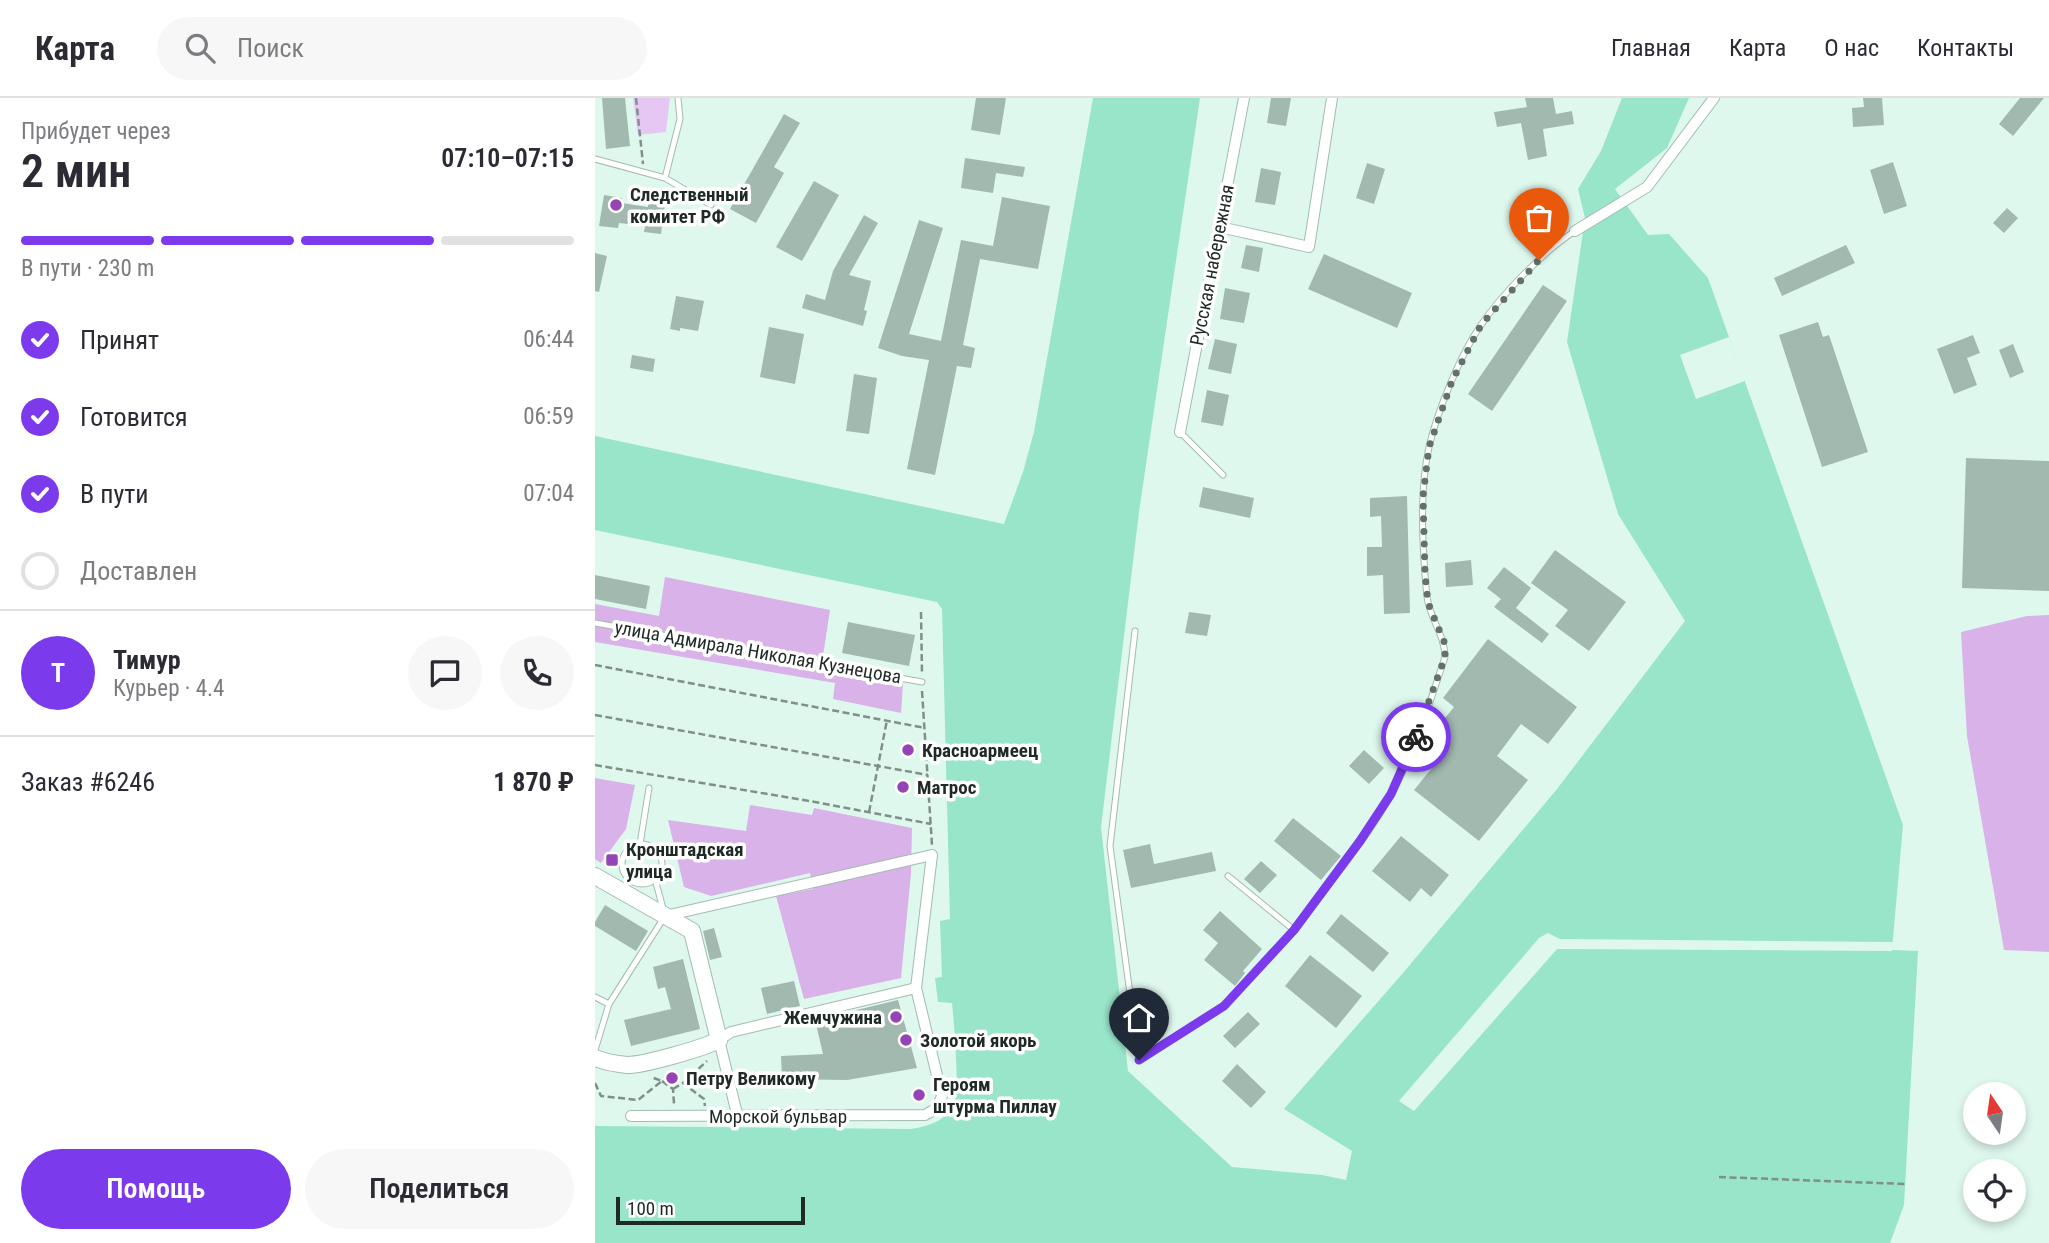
<!DOCTYPE html>
<html lang="ru">
<meta charset="utf-8">
<style>
:root{--surface:#fff;--page:#f7f7f7;--text:#2b2b33;--muted:#7c7c81;--line:#e1e1e2;--accent:#7c3aed}
body{margin:0;font-family:"Roboto Condensed",sans-serif;background:var(--page);color:var(--text);height:100vh;display:flex;flex-direction:column;font-size:26px;white-space:nowrap}
*{box-sizing:border-box;margin:0}
p{font-size:23px;color:var(--muted)}
.icon{flex:none;width:38px;height:38px;fill:none;stroke:currentColor;stroke-width:2;stroke-linecap:round;stroke-linejoin:round}
.map{position:relative;flex:1;overflow:hidden}
.drawer{display:flex;flex-direction:column;background:var(--surface);width:595px}
.drawer>*{flex:none}
.needle{width:46px;rotate:347deg}
.buttons{position:absolute;left:1368px;top:984px;display:grid;gap:14px}
.buttons a{display:grid;place-items:center;width:63px;height:63px;border-radius:50%;background:var(--surface);box-shadow:0 4px 10px #0003;font-size:35px}
.scale{position:absolute;left:21px;bottom:18px;width:189px;box-sizing:border-box;padding-left:7px;border:4px solid #1f2925;border-top:0;font-size:19px;line-height:24px;white-space:nowrap;color:#1f2925;-webkit-text-stroke:5px #fff;paint-order:stroke}
.pin{position:absolute;display:grid;place-items:center;width:60px;height:60px;color:#fff;margin:-72px -30px;border-radius:50% 50% 50% 0;rotate:-45deg;box-shadow:0 0 7px #0007}
.pin .icon{rotate:45deg}
.courier{position:absolute;display:grid;place-items:center;width:70px;height:70px;margin:-35px;border:5px solid #7c3aed;border-radius:50%;background:#fff;color:#222;box-shadow:0 2px 9px #0007}
.overview em{font-style:normal;font-weight:600}
.overview div{display:flex;flex-direction:column-reverse}
.overview{display:flex;align-items:center;justify-content:space-between;height:119px;padding:0 21px}
h1{font-size:46px;font-weight:600;line-height:52px}
.bar{display:grid;grid-template-columns:repeat(4,1fr);gap:10px 7px;align-content:center;height:84px;padding:0 21px}
.bar i{height:9px;border-radius:5px;background:var(--line)}
.bar .on{background:var(--accent)}
.bar p{grid-column:span 4}
.line{display:flex;align-items:center;gap:18px;padding:0 21px;border-top:2px solid var(--line)}
.line div{flex:1}
.round{display:grid;place-items:center;flex:none;width:74px;height:74px;border-radius:37px;background:var(--page)}
ol{padding:0 21px;list-style:none}
li{display:flex;align-items:center;gap:21px;height:77px}
li p{margin-inline-start:auto}
li .icon{padding:7px;border-radius:50%;background:var(--accent);color:#fff;stroke-width:4}
li:last-child{color:var(--muted)}
li i{width:38px;height:38px;border:4px solid var(--line);border-radius:50%}
.button{display:flex;gap:14px;margin-top:auto;padding:14px 21px}
.button a{flex:1;height:80px;border-radius:42px;background:var(--accent);color:#fff;font-size:28px;font-weight:600;line-height:80px;text-align:center}
.button a+a{background:var(--page);color:var(--text)}
header{display:flex;align-items:center;gap:42px;box-sizing:border-box;height:98px;padding:0 35px;background:var(--surface);border-bottom:2px solid var(--line)}
header strong{font-size:33px}
nav{display:flex;gap:38px;margin-inline-start:auto;font-size:24px}
.search{width:490px;height:63px;background:var(--page);display:flex;align-items:center;gap:18px;box-sizing:border-box;padding:0 24px;border-radius:38px;color:var(--muted);font-size:26px}
main{display:flex;flex:1;min-height:0}
.map>svg:first-child{display:block}
</style>
<header>
<strong>Карта</strong>
<div class="search"><svg class="icon" aria-label="search" viewBox="0 0 24 24"><circle cx="10" cy="10" r="6"/><path d="M15 15l6 6"/></svg>Поиск</div>
<nav><a>Главная</a><a>Карта</a><a>О нас</a><a>Контакты</a></nav>
</header>
<main>
<section class="drawer">
<div class="overview"><div><h1>2 мин</h1><p>Прибудет через</p></div><em>07:10–07:15</em></div>
<div class="bar"><i class="on"></i><i class="on"></i><i class="on"></i><i></i><p>В пути · 230 m</p></div>
<ol>
<li><svg class="icon" aria-label="check" viewBox="0 0 24 24"><path d="M5 12l5 5 9-10"/></svg>Принят<p>06:44</p></li>
<li><svg class="icon" aria-label="check" viewBox="0 0 24 24"><path d="M5 12l5 5 9-10"/></svg>Готовится<p>06:59</p></li>
<li><svg class="icon" aria-label="check" viewBox="0 0 24 24"><path d="M5 12l5 5 9-10"/></svg>В пути<p>07:04</p></li>
<li><i></i>Доставлен</li>
</ol>
<div class="line" style="height:126px"><b class="round" style="background:var(--accent);color:#fff">Т</b><div><b>Тимур</b><p>Курьер · 4.4</p></div><a class="round"><svg class="icon" aria-label="chat" viewBox="0 0 24 24"><path d="M4 5h16v11H9l-5 4z"/></svg></a><a class="round"><svg class="icon" aria-label="phone" viewBox="0 0 24 24"><path d="M5 4h4l2 5-3 2q2 4 5 5l2-3 5 2v4C11 20 4 13 5 4z"/></svg></a></div>
<div class="line" style="height:91px"><div>Заказ #6246</div><b>1 870 ₽</b></div>
<div class="button"><a>Помощь</a><a>Поделиться</a></div>
</section>
<div class="map">
<svg width="1454" height="1145" viewBox="0 0 1454 1145">
<rect width="100%" height="100%" fill="#dff8ee"/>
<!-- green -->
<path fill="#e6c7f4" d="M38,0H75L71,34L43,37Z"/>
<!-- forest -->
<path fill="#d8b2e9" d="M70,479L235,512L226,571L308,585L306,615L238,601L240,585L0,544V506L64,518Z
M1454,517V854L1409,852L1372,638L1366,534L1432,518Z
M0,680L40,687L31,731L6,765L0,761Z
M155,707L217,717L219,710L317,730L316,775L306,880L209,901L181,798L218,791L215,775L116,798L89,789L73,722L151,733Z"/>
<!-- water -->
<path fill="#98e5c9" d="M498,0H605L544,414L506,729L533,973L637,1069L727,1077L751,1082L757,1053L689,1011L808,875L962,691L1090,523L1023,416L972,244L990,120L983,91L1006,53L1027,0H1094L1072,50L1020,91L1053,137L1074,136L1113,180L1308,727L1297,852L1323,853L1309,1107L1295,1145H0V1028L316,1031C364,1024 363,1000 361,960C360,941 359,923 357,905L343,904L340,880L347,879L345,823L355,821L347,511L342,504L0,432V338L409,426L428,374L439,334Z"/>
<!-- pier -->
<path fill="#dff8ee" d="M1134,239L1150,283L1101,301L1085,257Z
M953,835L965,841L1298,844L1297,853L962,851L819,1013L804,1003L944,840Z"/>
<!-- building -->
<path fill="#a2b9b0" d="M7,0H30L35,48L11,51Z
M381,0H411L405,37L376,32Z
M676,0H696L691,28L672,25Z
M930,0H958L961,16L977,13L979,26L948,31L952,58L933,62L926,25L902,29L899,14L932,9Z
M1268,0H1287L1289,27L1258,29L1257,10L1269,9Z
M1425,0H1449L1418,38L1404,26Z
M189,16L205,25L179,69L189,75L161,125L135,111Z
M370,60L430,69L428,79L401,75L398,95L366,90Z
M1298,64L1312,108L1289,116L1275,72Z
M772,65L790,71L779,106L761,100Z
M666,70L686,74L680,107L660,104Z
M219,83L244,97L207,163L181,149Z
M9,97L27,100V105L53,109V103L70,106L66,136L49,134L50,128L24,125L23,130L4,128Z
M407,99L455,108L443,171L385,161L368,247L380,250L376,270L362,268L340,377L312,371L334,262L307,258L283,250L324,122L348,130L314,236L346,243L366,142L398,148Z
M1412,110L1423,120L1409,135L1398,125Z
M269,117L283,125L254,177L276,183L269,212L272,213L268,228L207,210L211,196L230,202L238,173Z
M651,147L668,150L664,174L646,170Z
M1251,147L1260,165L1187,198L1179,180Z
M0,155L12,158L4,194L0,193Z
M729,156L817,195L802,230L713,191Z
M948,187L972,203L897,313L873,296Z
M630,190L655,195L649,225L625,221Z
M81,198L109,203L103,233L85,230V233L75,231Z
M1223,224L1228,239L1234,237L1273,354L1227,369L1184,237Z
M174,229L209,236L200,286L165,279Z
M1378,237L1385,255L1372,260L1382,287L1359,296L1342,251Z
M620,241L642,246L636,276L613,271Z
M1418,246L1429,274L1415,280L1404,252Z
M37,257L60,261L58,274L35,270Z
M259,276L282,280L274,336L251,333Z
M612,292L634,297L628,328L606,324Z
M1371,360L1454,363V493L1367,490Z
M608,389L659,400L655,420L604,409Z
M812,398L815,515L789,516L788,477L772,478V449H787L786,418L775,419V400Z
M960,452L1031,504L994,553L960,528L973,512L936,485Z
M876,462L878,487L851,489L850,465Z
M909,469L936,490L921,510L954,536L947,545L899,509L906,501L892,490Z
M0,477L55,488L51,511L0,501Z
M594,514L616,517L612,538L590,535Z
M253,524L320,537L314,568L247,555Z
M893,541L982,609L953,646L926,626L902,658L933,682L884,743L819,692L850,654L833,641L859,609L848,600Z
M769,652L789,670L774,686L754,668Z
M698,720L746,758L726,782L679,743Z
M806,738L854,777L836,799L826,790L815,804L777,773Z
M555,746L559,766L617,754L621,773L536,790L528,752Z
M666,763L682,777L665,795L649,781Z
M10,807L53,833L41,853L0,828V824Z
M625,813L667,851L648,873L650,875L640,888L609,862L623,845L608,832Z
M746,816L794,855L778,874L731,835Z
M119,830L127,859L115,862L108,833Z
M715,857L767,898L741,930L690,888Z
M88,861L105,931L36,948L29,922L76,911L70,889L63,891L58,869Z
M199,883L205,908L172,916L166,890Z
M303,902L322,970L252,982L187,981L186,958L228,956L220,922Z
M653,914L665,926L640,950L628,938Z
M642,966L671,994L656,1010L627,983Z"/>
<g fill="none" stroke-linecap="round" stroke-linejoin="round">
<defs>
<path id="lane" d="M0,61L70,80L116,107
M70,80L85,21L83,0
M585,334L628,377
M0,525L327,584
M540,533L515,748L544,962L629,908L699,832
M45,746L54,690
M27 766a20 20 0 1 1 40 0a20 20 0 1 1-40 0Z
M633,778L699,832C732,787 770,744 797,695C820,653 835,604 850,559C850,539 837,523 833,504C831,495 831,486 830,477C827,436 825,390 834,349C842,314 865,257 886,227C907,196 949,153 980,133
M0,899L14,906L0,952
M14,906L70,818L60,781"/>
<path id="street" d="M625,129L714,149L737,0
M980,133L1052,89L1119,0
M585,334L649,0
M142,1016L124,942L136,934L321,890
M36,1018L330,1017L342,1010L347,998L321,890L337,757L70,818"/>
<path id="secondary" d="M0,778L97,833L124,942C108,950 50,967 32,967C22,966 10,964 0,960"/>
</defs>
<!-- lane casing -->
<use href="#lane" stroke="#a3bbb1" stroke-width="7"/>
<!-- street casing -->
<use href="#street" stroke="#a3bbb1" stroke-width="12"/>
<!-- secondary casing -->
<use href="#secondary" stroke="#a3bbb1" stroke-width="18"/>
<!-- path -->
<path stroke="#7f9089" stroke-width="2.5" stroke-dasharray="7 3.5" stroke-linecap="butt" d="M41,0L48,66
M326,514L327,576
M0,567L330,630
M327,593L337,747
M0,617L333,677
M0,667L220,704L336,726
M274,714L292,622
M67,983L78,991L79,1006
M0,985L6,998L43,1002L67,983L56,979
M88,985L112,963
M78,991L88,985L109,1001L110,1008
M1124,1079L1310,1086"/>
<!-- lane -->
<use href="#lane" stroke="#fff" stroke-width="5"/>
<!-- street -->
<use href="#street" stroke="#fff" stroke-width="10"/>
<!-- secondary -->
<use href="#secondary" stroke="#fff" stroke-width="16"/>
</g>
<g fill="none" stroke-linecap="round" stroke-linejoin="round">
<!-- done -->
<path stroke="#62716b" stroke-width="7" stroke-dasharray="0 12.6" d="M821,639L850,559V546L833,505L830,476L828,398L834,349L857,283L886,227L944,162"/>
<!-- route -->
<path stroke="#7c3aed" stroke-width="9" d="M544,962L629,908L699,832L765,743L796,696L821,639"/>
</g>
<!-- markers -->
<g fill="#9444b4" stroke="#fff" stroke-width="2.5">
<circle cx="21" cy="107" r="7"/>
<circle cx="313" cy="652" r="7"/>
<circle cx="308" cy="689" r="7"/>
<rect x="10" y="755" width="14" height="14" rx="3.5"/>
<circle cx="301" cy="919" r="7"/>
<circle cx="311" cy="942" r="7"/>
<circle cx="77" cy="980" r="7"/>
<circle cx="324" cy="997" r="7"/>
</g>
<g text-anchor="middle" dominant-baseline="central" stroke-width="7" stroke-linejoin="round" paint-order="stroke">
<!-- poi labels -->
<g font-size="19" font-weight="bold" fill="#1f2925" stroke="#fff" text-anchor="start">
<text x="35" y="96">Следственный<tspan x="35" dy="22">комитет РФ</tspan></text>
<text x="327" y="652">Красноармеец</text>
<text x="322" y="689">Матрос</text>
<text x="31" y="751">Кронштадская<tspan x="31" dy="22">улица</tspan></text>
<text x="287" y="919" text-anchor="end">Жемчужина</text>
<text x="325" y="942">Золотой якорь</text>
<text x="91" y="980">Петру Великому</text>
<text x="338" y="986">Героям<tspan x="338" dy="22">штурма Пиллау</tspan></text>
</g>
<!-- street labels -->
<g font-size="19" fill="#1f2925" stroke="#fff">
<text transform="translate(617 167) rotate(-79)">Русская набережная</text>
<text transform="translate(163 554) rotate(10)">улица Адмирала Николая Кузнецова</text>
<text x="183" y="1018">Морской бульвар</text>
</g>
</g>
</svg>
<div class="buttons">
<a><svg class="needle" viewBox="-14 -14 28 28"><path d="M0-13l5 13h-10z" fill="#e53935"/><path d="M0 13l5-13h-10z" fill="#7c7c81"/></svg></a>
<a><svg class="icon" aria-label="locate" viewBox="0 0 24 24"><circle cx="12" cy="12" r="6"/><path d="M12 2v4M12 18v4M2 12h4M18 12h4"/></svg></a>
</div>
<div class="scale">100 m</div>
<div class="pin" style="left:944px;top:162px;background:#ea580c"><svg class="icon" aria-label="bag" viewBox="0 0 24 24"><path d="M5 8h14l-1 12H6zM9 8a3 3 0 0 1 6 0"/></svg></div>
<div class="pin" style="left:544px;top:962px;background:#1f2937"><svg class="icon" aria-label="home" viewBox="0 0 24 24"><path d="M3 11l9-7 9 7M6 9v11h12V9"/></svg></div>
<div class="courier" style="left:821px;top:639px"><svg class="icon" aria-label="bike" viewBox="0 0 24 24"><circle cx="6" cy="16" r="4"/><circle cx="18" cy="16" r="4"/><path d="M6 16l4-8h5l3 8M10 8l3 8H6M13 5h3"/></svg></div>
</div>
</main>
